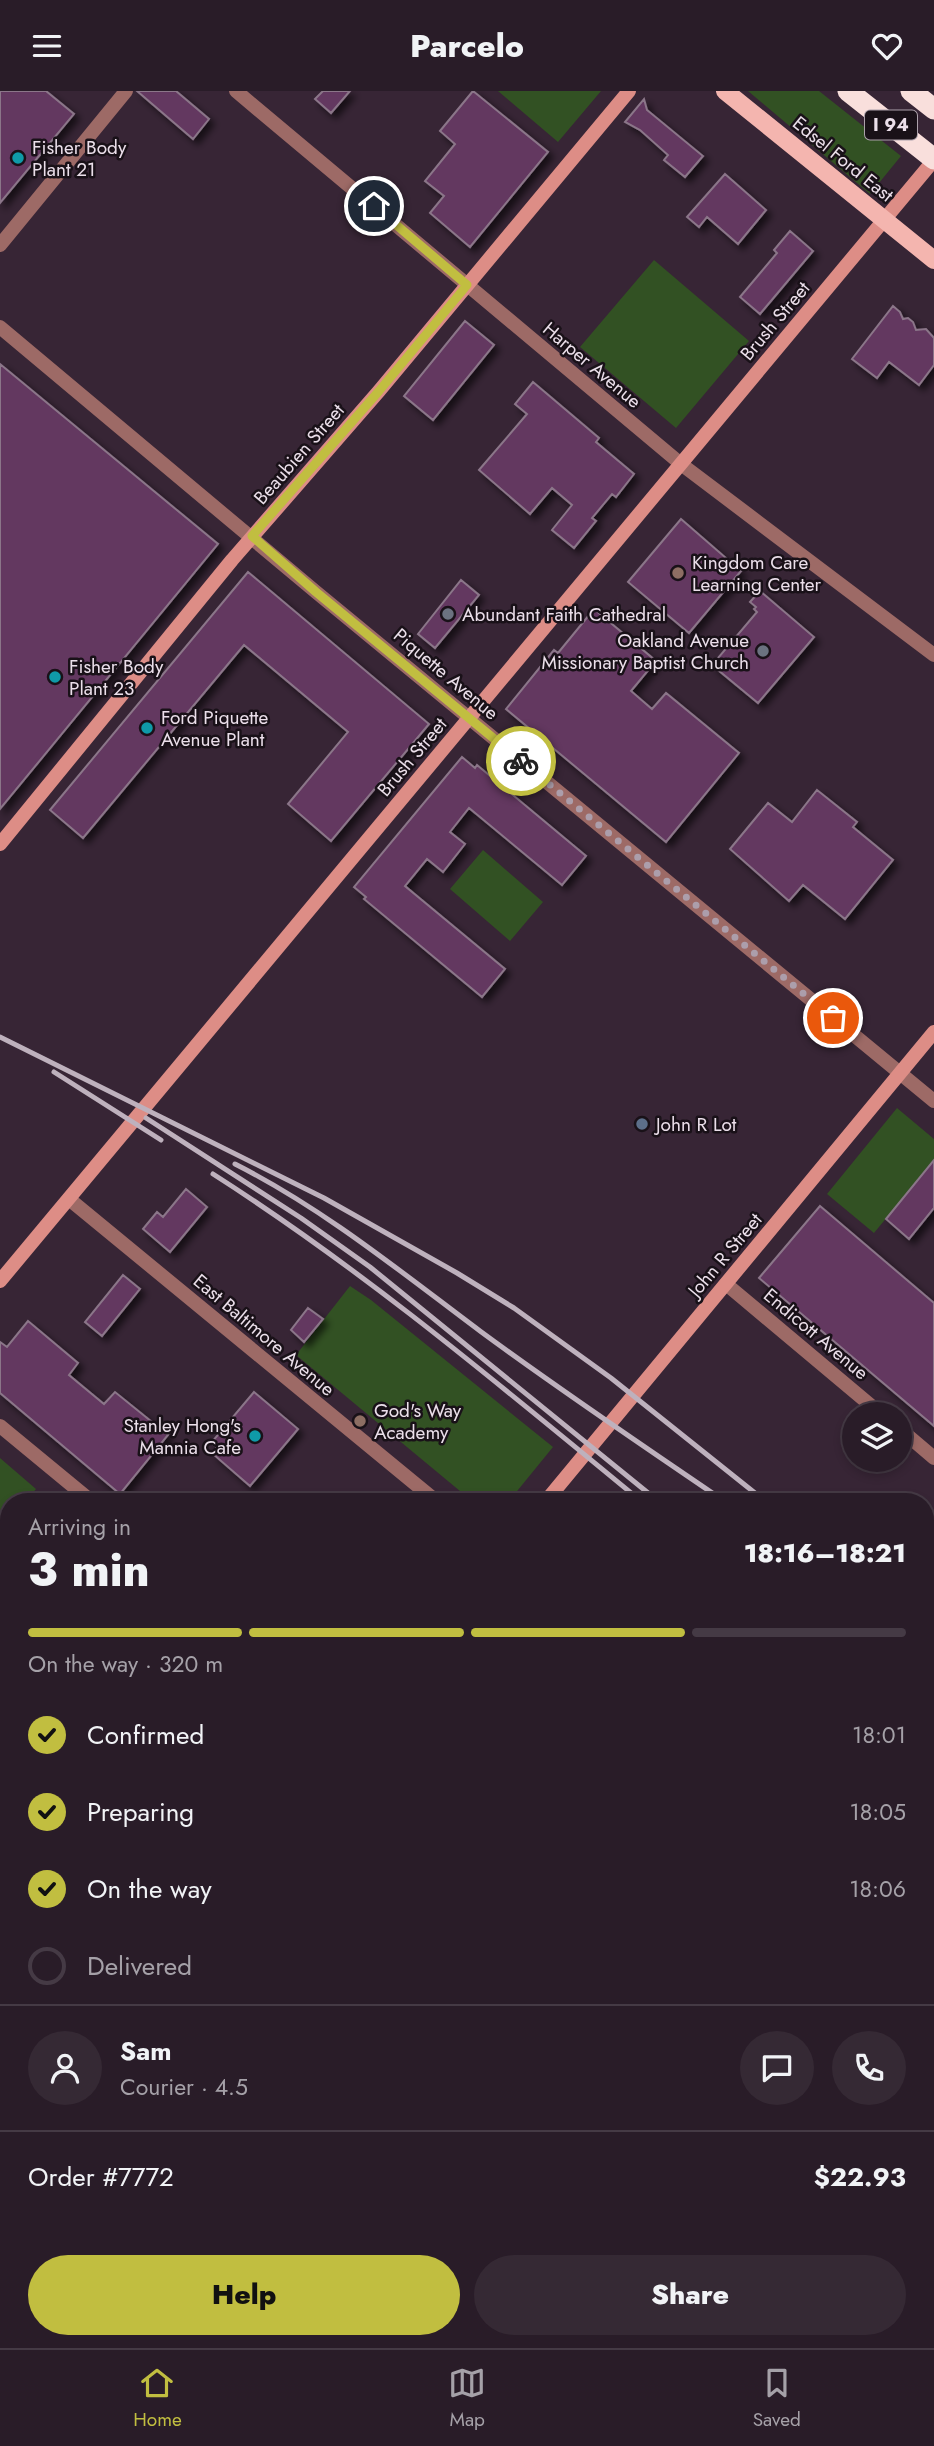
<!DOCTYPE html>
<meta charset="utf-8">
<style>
:root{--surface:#291c28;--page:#352934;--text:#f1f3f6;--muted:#a5a1a8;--line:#453a45;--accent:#c1be40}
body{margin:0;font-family:Jost,sans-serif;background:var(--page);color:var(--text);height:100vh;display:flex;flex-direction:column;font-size:26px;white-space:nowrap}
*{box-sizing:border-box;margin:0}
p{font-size:23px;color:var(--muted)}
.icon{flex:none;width:38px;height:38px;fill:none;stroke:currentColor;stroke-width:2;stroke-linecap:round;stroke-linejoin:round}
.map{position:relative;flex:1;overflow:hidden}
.panel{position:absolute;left:0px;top:1402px;width:934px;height:856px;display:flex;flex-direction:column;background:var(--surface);border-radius:28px 28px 0 0;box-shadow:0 4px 10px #0003,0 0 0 2px var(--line)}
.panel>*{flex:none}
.buttons{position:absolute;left:842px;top:1311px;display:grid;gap:14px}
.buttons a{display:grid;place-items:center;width:70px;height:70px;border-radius:50%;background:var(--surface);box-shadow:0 4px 10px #0003,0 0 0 2px var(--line);font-size:35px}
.pin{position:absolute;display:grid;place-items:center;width:60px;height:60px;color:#fff;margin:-30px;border:4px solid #fff;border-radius:50%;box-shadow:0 2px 7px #0007}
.courier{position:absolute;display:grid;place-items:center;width:70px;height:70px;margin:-35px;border:5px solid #c1be40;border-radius:50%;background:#fff;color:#222;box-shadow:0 2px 9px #0007}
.head em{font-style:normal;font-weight:800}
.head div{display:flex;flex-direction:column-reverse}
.head{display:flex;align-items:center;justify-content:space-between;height:119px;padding:0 28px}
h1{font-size:46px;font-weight:800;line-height:52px}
.bar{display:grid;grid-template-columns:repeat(4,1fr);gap:10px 7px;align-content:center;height:84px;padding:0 28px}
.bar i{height:9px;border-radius:5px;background:var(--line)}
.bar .selected{background:var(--accent)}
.bar p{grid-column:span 4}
.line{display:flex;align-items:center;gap:18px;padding:0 28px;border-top:2px solid var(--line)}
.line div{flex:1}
.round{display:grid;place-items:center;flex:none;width:74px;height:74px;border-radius:37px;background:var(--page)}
ol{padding:0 28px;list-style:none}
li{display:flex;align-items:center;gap:21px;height:77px}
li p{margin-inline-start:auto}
li .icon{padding:7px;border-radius:50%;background:var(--accent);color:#111;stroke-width:4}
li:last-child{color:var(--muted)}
li i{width:38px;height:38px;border:4px solid var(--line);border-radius:50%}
.primary-button{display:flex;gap:14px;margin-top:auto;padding:14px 28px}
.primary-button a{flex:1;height:80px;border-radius:42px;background:var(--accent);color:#111;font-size:28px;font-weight:800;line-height:80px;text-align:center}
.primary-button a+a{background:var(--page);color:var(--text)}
header{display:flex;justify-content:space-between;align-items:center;height:91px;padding:0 28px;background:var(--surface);font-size:32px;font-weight:800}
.menu{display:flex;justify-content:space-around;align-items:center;height:98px;border-top:2px solid var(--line);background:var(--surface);font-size:19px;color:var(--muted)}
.menu a{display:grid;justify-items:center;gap:4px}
.menu .selected{color:var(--accent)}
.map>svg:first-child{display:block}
</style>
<header><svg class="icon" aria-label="menu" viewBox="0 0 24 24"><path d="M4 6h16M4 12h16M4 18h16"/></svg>Parcelo<svg class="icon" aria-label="heart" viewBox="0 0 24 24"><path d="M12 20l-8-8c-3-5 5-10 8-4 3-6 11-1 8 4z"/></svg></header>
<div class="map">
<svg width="934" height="2257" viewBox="0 0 934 2257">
<defs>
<filter id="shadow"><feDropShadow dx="5" dy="5" stdDeviation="3.5" flood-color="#0009"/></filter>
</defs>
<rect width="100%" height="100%" fill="#372535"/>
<!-- green -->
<path fill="#325123" d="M498,0H601L558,51Z
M748,0H819L901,65L870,103Z
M654,169L749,250L676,337L580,256Z
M483,759L543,811L510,850L450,798Z
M897,1017L934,1048V1069L874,1142L827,1103Z
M350,1195L371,1209L553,1356L509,1410H472L296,1264Z
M0,1367L36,1398L26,1410H9V1432L0,1443Z"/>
<!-- building -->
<path fill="#633760" stroke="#8b7689" stroke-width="2" filter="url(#shadow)" d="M0,0H46L74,23L0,112Z
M137,0H176L209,28L193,48Z
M323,0H350L331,22L315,8Z
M473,0L548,61L470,156L430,122L444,105L425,90L455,53L440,40Z
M644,8L647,19L703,65L685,86L664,69L668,64L640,39L625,31Z
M725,83L766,119L738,153L707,126L699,136L687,126Z
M790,140L813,160L760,223L740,206L777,162L774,159Z
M893,215L900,221L903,228L908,227L913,231L916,239L926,238L934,247V274L919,294L889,271L877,287L852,268Z
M465,230L494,254L433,329L404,305Z
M0,273L218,453L0,718Z
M533,291L599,347L596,351L634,383L616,406L612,403L592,427L596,430L574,457L552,439L572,414L552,397L530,423L479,379L527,323L515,313Z
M681,428L741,480L689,542L628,491Z
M248,481L429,633L331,750L288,713L348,641L244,554L83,747L50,719Z
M461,489L479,504L435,557L418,543Z
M760,500L814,546L758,612L712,574L757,521L754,518L756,516L750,511Z
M594,518L656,570L631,600L652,618L666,602L739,662L666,751L506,618L554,559L558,562Z
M462,666L475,677L477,674L586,765L562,794L469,717L450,741L465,753L443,781L427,768L405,795L505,878L482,906L364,808L366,806L354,796Z
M817,699L857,731L853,736L893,769L845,828L803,794L789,810L730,758L768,712L792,731Z
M934,1069V1117L909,1148L886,1128Z
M186,1098L207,1116L170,1161L143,1138L157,1121L163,1126Z
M820,1115L934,1212V1335L759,1187Z
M123,1184L140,1198L102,1245L85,1231Z
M308,1217L323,1228L304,1251L291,1239Z
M28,1230L78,1272L69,1284L104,1313L115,1301L168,1344L120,1403L0,1302V1251L7,1256Z
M254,1301L298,1338L250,1395L213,1363L218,1357L211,1352Z"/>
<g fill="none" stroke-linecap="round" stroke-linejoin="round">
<!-- street -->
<path stroke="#9d6a66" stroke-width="14" d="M236,0L681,373L934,564
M0,154L126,0
M0,236L316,501L934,1010
M69,1108L436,1410
M726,1193L881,1323
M0,1335L91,1410
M900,1338L934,1367
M926,1813L934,1820
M926,2097L934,2104
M0,2122L9,2129
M154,2249L164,2257"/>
<!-- secondary -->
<path stroke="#dd8d86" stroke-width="14" d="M0,753L232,469L379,300L629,0
M0,1190L934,69
M546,1410L934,941
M0,1762L9,1769
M0,1828L9,1835
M0,2070L9,2059
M505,2249L515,2257
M587,2249L597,2257"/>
<!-- primary -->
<path stroke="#f4b5af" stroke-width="18" d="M725,0L934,169
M926,1758L934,1748
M476,2257L483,2249
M525,2257L533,2249"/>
<!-- highway -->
<path stroke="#f9dfdc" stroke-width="21" d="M848,0L934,68
M911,0L934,18"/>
<!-- tram -->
<path stroke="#beb1bd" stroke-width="2" d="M926,1742L934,1731
M926,1773L934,1763
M494,2257L501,2249
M517,2257L524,2249"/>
<!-- rail -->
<path stroke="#beb1bd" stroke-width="5" d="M0,946L324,1107L457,1182L514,1217L611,1287L765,1410
M54,981L161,1049
M146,1027L301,1127L370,1176L658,1410
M235,1073C324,1118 401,1181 480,1240C560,1299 642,1354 724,1410
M213,1083C365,1180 502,1296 641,1410
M926,1543L934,1550
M926,1560L934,1567
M926,1631L934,1638
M926,1647L934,1654"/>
</g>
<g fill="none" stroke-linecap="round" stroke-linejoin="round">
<!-- done -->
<path stroke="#ac9eab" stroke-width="7" stroke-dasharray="0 12.6" d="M521,670L833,927"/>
<!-- route -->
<path stroke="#c1be40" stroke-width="9" d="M374,115L467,194L379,300L252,445L316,501L521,670"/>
</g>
<!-- markers -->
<g fill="#0f9aa8" stroke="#191118" stroke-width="2.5">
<circle cx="18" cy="67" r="7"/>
<circle cx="55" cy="586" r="7"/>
<circle cx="147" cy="637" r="7"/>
<circle cx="255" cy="1345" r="7"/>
</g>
<g fill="#8d6e63" stroke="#191118" stroke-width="2.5">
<circle cx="678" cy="482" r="7"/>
<circle cx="360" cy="1330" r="7"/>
</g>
<g fill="#6b7280" stroke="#191118" stroke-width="2.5">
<circle cx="448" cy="523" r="7"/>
<circle cx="763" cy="560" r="7"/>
</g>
<circle fill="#5c6f8a" stroke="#191118" stroke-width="2.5" cx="642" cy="1033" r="7"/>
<g text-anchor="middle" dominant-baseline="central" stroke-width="5" stroke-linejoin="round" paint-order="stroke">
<!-- shield labels -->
<rect fill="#191118" stroke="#aca1ab" stroke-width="2" x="865" y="19.5" width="52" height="29" rx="5"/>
<g font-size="18" font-weight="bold" fill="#ebdfea">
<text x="891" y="34">I 94</text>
</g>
<!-- poi labels -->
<g font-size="19" fill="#ebdfea" stroke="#191118" text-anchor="start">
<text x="32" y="56">Fisher Body<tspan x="32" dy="22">Plant 21</tspan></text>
<text x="692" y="471">Kingdom Care<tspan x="692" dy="22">Learning Center</tspan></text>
<text x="462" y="523">Abundant Faith Cathedral</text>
<text x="749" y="549" text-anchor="end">Oakland Avenue<tspan x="749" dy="22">Missionary Baptist Church</tspan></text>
<text x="69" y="575">Fisher Body<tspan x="69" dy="22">Plant 23</tspan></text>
<text x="161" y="626">Ford Piquette<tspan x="161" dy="22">Avenue Plant</tspan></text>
<text x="656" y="1033">John R Lot</text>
<text x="374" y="1319">God's Way<tspan x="374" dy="22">Academy</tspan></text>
<text x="241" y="1334" text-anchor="end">Stanley Hong's<tspan x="241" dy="22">Mannia Cafe</tspan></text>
</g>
<!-- street labels -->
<g font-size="19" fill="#ebdfea" stroke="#191118">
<text transform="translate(843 68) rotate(39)">Edsel Ford East</text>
<text transform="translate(775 230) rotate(-50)">Brush Street</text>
<text transform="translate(592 274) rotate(40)">Harper Avenue</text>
<text transform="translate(299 363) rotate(-49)">Beaubien Street</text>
<text transform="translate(446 583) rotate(40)">Piquette Avenue</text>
<text transform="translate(412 666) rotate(-50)">Brush Street</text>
<text transform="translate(725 1164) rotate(-50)">John R Street</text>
<text transform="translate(816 1243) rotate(40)">Endicott Avenue</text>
<text transform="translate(264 1244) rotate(40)">East Baltimore Avenue</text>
</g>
</g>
</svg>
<div class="buttons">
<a><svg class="icon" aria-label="layers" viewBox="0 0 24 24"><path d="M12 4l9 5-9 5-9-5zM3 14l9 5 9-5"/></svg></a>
</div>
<div class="pin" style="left:833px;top:927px;background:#ea580c"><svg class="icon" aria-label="bag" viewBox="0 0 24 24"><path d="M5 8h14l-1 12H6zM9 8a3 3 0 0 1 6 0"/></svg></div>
<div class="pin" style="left:374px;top:115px;background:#1f2937"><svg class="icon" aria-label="home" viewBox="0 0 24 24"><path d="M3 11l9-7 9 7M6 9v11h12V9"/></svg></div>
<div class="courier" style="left:521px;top:670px"><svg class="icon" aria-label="bike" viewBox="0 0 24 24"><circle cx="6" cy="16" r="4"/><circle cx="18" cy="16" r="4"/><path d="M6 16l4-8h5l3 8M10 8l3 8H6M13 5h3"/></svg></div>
<section class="panel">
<div class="head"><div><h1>3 min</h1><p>Arriving in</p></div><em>18:16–18:21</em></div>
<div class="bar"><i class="selected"></i><i class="selected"></i><i class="selected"></i><i></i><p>On the way · 320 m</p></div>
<ol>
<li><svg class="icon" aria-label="check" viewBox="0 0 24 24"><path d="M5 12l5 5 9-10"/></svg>Confirmed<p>18:01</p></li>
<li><svg class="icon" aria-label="check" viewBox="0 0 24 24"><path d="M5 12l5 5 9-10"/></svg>Preparing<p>18:05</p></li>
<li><svg class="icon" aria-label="check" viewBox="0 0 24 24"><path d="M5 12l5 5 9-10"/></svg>On the way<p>18:06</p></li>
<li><i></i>Delivered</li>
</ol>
<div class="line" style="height:126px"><a class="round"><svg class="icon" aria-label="person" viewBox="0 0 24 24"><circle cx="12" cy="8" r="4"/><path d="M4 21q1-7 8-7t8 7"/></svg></a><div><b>Sam</b><p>Courier · 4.5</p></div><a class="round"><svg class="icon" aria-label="chat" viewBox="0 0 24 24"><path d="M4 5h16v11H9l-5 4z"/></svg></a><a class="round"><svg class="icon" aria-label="phone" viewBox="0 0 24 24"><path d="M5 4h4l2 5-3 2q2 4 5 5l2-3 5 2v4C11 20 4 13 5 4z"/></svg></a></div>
<div class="line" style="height:91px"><div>Order #7772</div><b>$22.93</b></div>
<div class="primary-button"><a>Help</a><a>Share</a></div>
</section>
</div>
<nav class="menu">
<a class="selected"><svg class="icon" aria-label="home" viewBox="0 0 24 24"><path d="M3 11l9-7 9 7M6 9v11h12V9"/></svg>Home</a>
<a><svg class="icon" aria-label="map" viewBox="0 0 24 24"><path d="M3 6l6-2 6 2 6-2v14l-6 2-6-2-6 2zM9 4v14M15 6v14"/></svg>Map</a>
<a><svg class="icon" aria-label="saved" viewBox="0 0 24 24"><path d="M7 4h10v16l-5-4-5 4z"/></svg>Saved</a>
</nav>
